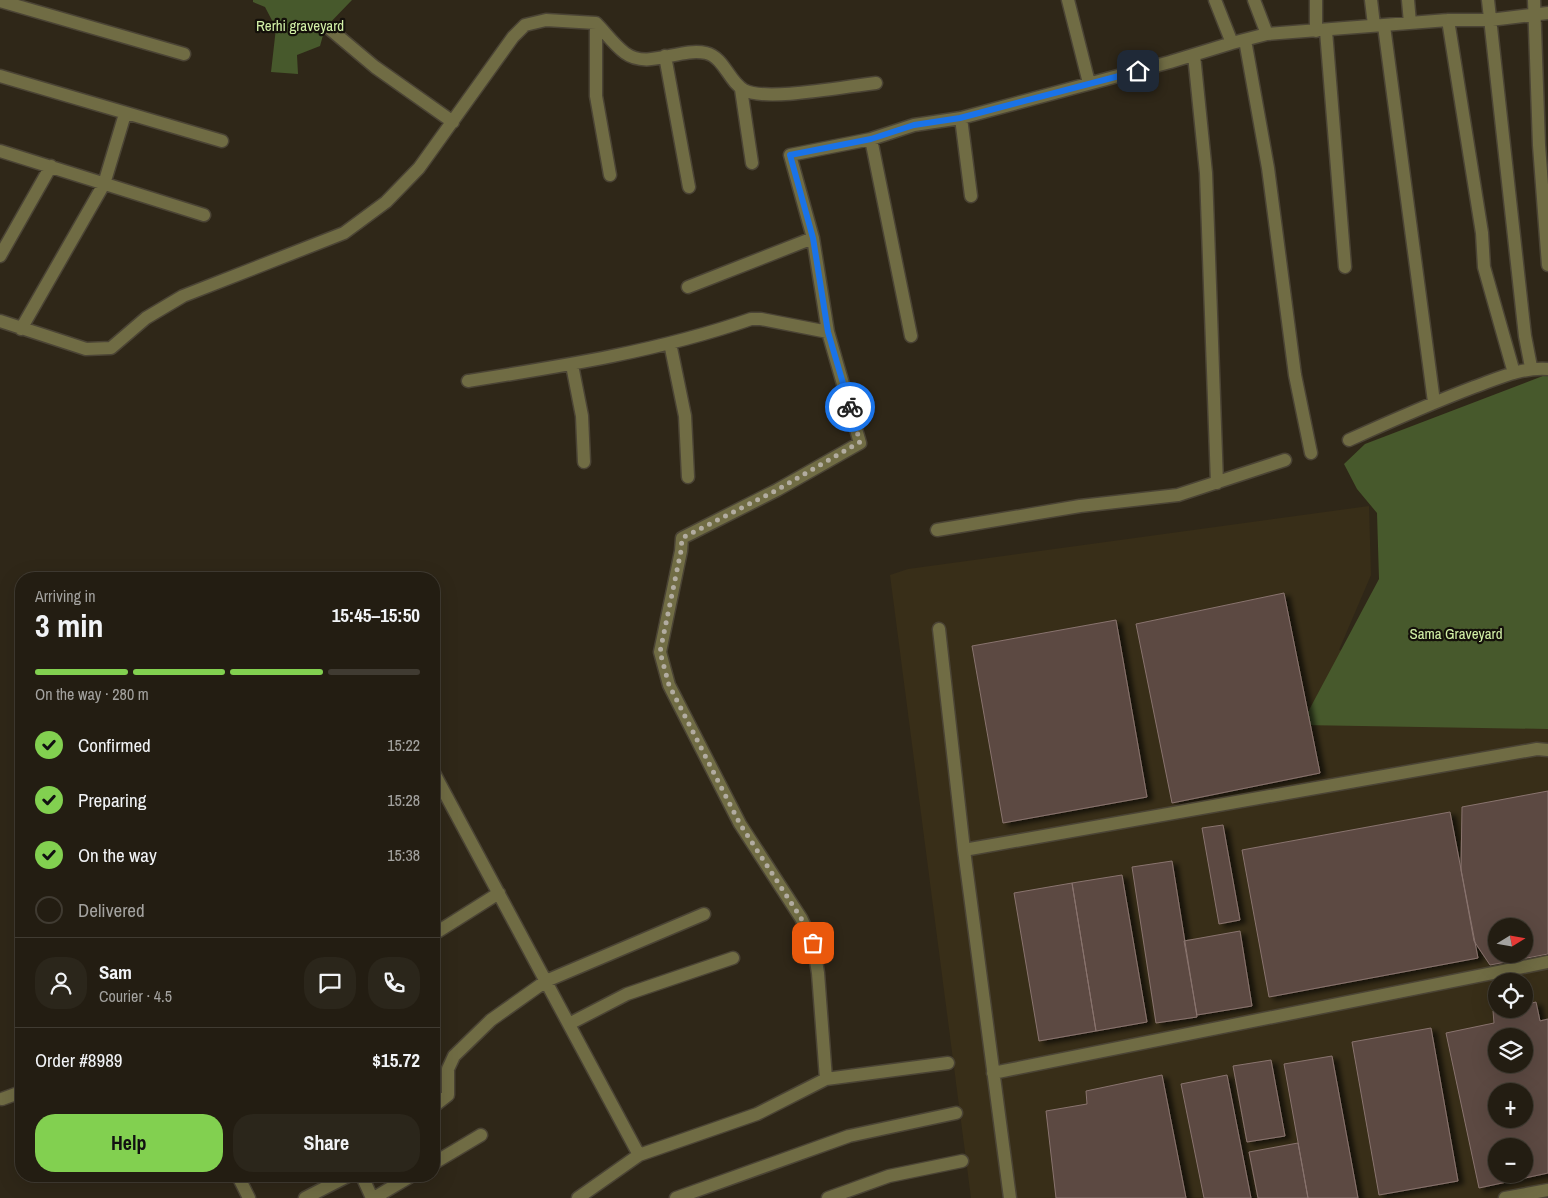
<!DOCTYPE html>
<meta charset="utf-8">
<style>
:root{--surface:#231d12;--page:#2b261b;--text:#f1f3f6;--muted:#a3a29f;--line:#403b32;--accent:#82d050}
body{margin:0;font-family:"Archivo Narrow",sans-serif;background:var(--page);color:var(--text);height:100vh;display:flex;flex-direction:column;font-size:19px;white-space:nowrap}
*{box-sizing:border-box;margin:0}
p{font-size:16px;color:var(--muted)}
.icon{flex:none;width:28px;height:28px;fill:none;stroke:currentColor;stroke-width:2;stroke-linecap:round;stroke-linejoin:round}
.map{position:relative;flex:1;overflow:hidden}
.panel{position:absolute;left:15px;top:572px;width:425px;height:610px;display:flex;flex-direction:column;background:var(--surface);border-radius:20px;box-shadow:0 5px 20px #0002,0 0 0 1px var(--line)}
.panel>*{flex:none}
.needle{width:32px;rotate:79deg}
.tools{position:absolute;left:1488px;top:918px;display:grid;gap:10px}
.tools a{display:grid;place-items:center;width:45px;height:45px;border-radius:50%;background:var(--surface);box-shadow:0 5px 20px #0002,0 0 0 1px var(--line);font-size:25px}
.pin{position:absolute;display:grid;place-items:center;width:42px;height:42px;color:#fff;margin:-21px;border-radius:10px;box-shadow:0 2px 8px #0006}
.courier{position:absolute;display:grid;place-items:center;width:50px;height:50px;margin:-25px;border:4px solid #1a73e8;border-radius:50%;background:#fff;color:#222;box-shadow:0 1px 6px #0007}
.headline em{font-style:normal;font-weight:700}
.headline div{display:flex;flex-direction:column-reverse}
.headline{display:flex;align-items:center;justify-content:space-between;height:85px;padding:0 20px}
h1{font-size:32px;font-weight:700;line-height:38px}
.bar{display:grid;grid-template-columns:repeat(4,1fr);gap:8px 5px;align-content:center;height:60px;padding:0 20px}
.bar i{height:6px;border-radius:4px;background:var(--line)}
.bar .selected{background:var(--accent)}
.bar p{grid-column:span 4}
.line{display:flex;align-items:center;gap:12px;padding:0 20px;border-top:1px solid var(--line)}
.line div{flex:1}
.round{display:grid;place-items:center;flex:none;width:52px;height:52px;border-radius:20px;background:var(--page)}
ol{padding:0 20px;list-style:none}
li{display:flex;align-items:center;gap:15px;height:55px}
li p{margin-inline-start:auto}
li .icon{padding:5px;border-radius:50%;background:var(--accent);color:#111;stroke-width:4}
li:last-child{color:var(--muted)}
li i{width:28px;height:28px;border:2px solid var(--line);border-radius:50%}
.cta{display:flex;gap:10px;margin-top:auto;padding:10px 20px}
.cta a{flex:1;height:58px;border-radius:20px;background:var(--accent);color:#111;font-size:20px;font-weight:700;line-height:58px;text-align:center}
.cta a+a{background:var(--page);color:var(--text)}
.map>svg:first-child{display:block}
</style>
<div class="map">
<svg width="1548" height="1198" viewBox="0 0 1548 1198">
<defs>
<filter id="shadow"><feDropShadow dx="5.5" dy="3" stdDeviation="2.5" flood-color="#0009"/></filter>
</defs>
<rect width="100%" height="100%" fill="#2f2718"/>
<!-- built -->
<path fill="#382e18" fill-rule="evenodd" d="M1369,506L1371,575L1339,650L1548,673V1198H971L890,575L908,569ZM1496,926H1524V954H1496ZM1496,981H1524V1009H1496ZM1496,1036H1524V1064H1496ZM1496,1091H1524V1119H1496ZM1496,1146H1524V1174H1496Z"/>
<!-- green -->
<path fill="#47592c" d="M253,0H352L325,28L320,46L297,55L298,74L271,72L276,28L265,7L253,2Z
M1548,374V729L1301,725L1379,579L1377,513L1357,489L1344,464L1365,444Z"/>
<!-- building -->
<path fill="#5c4843" stroke="#89746e" fill-rule="evenodd" filter="url(#shadow)" d="M1284,593L1320,773L1172,803L1136,624Z
M1116,620L1147,797L1003,823L972,646Z
M1548,791V954L1490,965L1474,941L1461,870L1462,807ZM1496,926H1524V954H1496Z
M1450,812L1478,958L1269,997L1242,850Z
M1223,825L1240,920L1219,924L1202,828Z
M1172,861L1197,1017L1156,1023L1132,867Z
M1122,875L1147,1022L1096,1031L1072,883Z
M1072,883L1096,1031L1039,1041L1014,893Z
M1240,931L1252,1006L1197,1015L1184,941Z
M1536,1002L1540,1021L1548,1019V1173L1479,1188L1446,1033L1494,1023L1493,1011L1524,1009V1005ZM1496,1036H1524V1064H1496ZM1496,1091H1524V1119H1496ZM1496,1146H1524V1174H1496Z
M1431,1028L1458,1181L1379,1195L1352,1042Z
M1332,1056L1358,1198H1308L1284,1064Z
M1271,1060L1285,1136L1247,1142L1233,1066Z
M1162,1075L1186,1198H1056L1046,1111L1087,1104L1086,1091Z
M1227,1075L1251,1198H1204L1181,1084Z
M1298,1143L1308,1198H1258L1249,1152Z"/>
<g fill="none" stroke-linecap="round" stroke-linejoin="round">
<defs>
<path id="minor" d="M1068,0L1089,83
M1215,0L1232,43
M1254,0L1267,34
M1316,0V31
M1371,0L1374,25
M1408,0L1410,23
M1488,0L1525,336L1531,367
M1534,0L1539,145L1548,265
M0,1L184,54
M1448,20L1482,233L1484,267L1514,373
M596,23V96L610,175
M1384,26L1434,402
M331,30L375,67L453,122
M1326,31L1345,267
M1245,40L1268,168L1295,375L1311,453
M1194,55L1206,173L1217,483
M665,56L689,187
M0,76L222,141
M741,89L752,163
M961,118L971,196
M871,139L911,336
M0,151L204,215
M0,256L51,166
M688,287L813,238
M0,321L86,349L111,348L146,318L183,296L344,233L386,202L419,168L513,37L525,25L546,20L596,23C605,32 614,45 625,53C648,70 680,47 706,53C724,57 729,82 744,90C766,102 847,86 876,83
M21,329L104,184L125,114
M670,343L685,416L688,477
M572,365L582,416L584,462
M468,381C563,366 659,351 751,319H761L828,332
M1349,440C1391,421 1432,403 1474,387C1499,378 1522,367 1548,369
M937,530L1080,506L1178,495L1285,460
M939,629L964,850
M434,773L639,1155
M434,934L499,893
M569,1024L627,994L733,958
M993,1073L1548,962
M826,1079L818,973L813,943L801,918L740,824L669,685L660,652L681,551L682,538L777,490L860,443L828,332L813,238L790,155L871,139L914,125L961,118L1170,62L1232,43L1267,34L1448,20H1490L1548,13
M2,1099L21,1092
M434,1106L448,1095V1069L454,1056L491,1020L546,981L704,914
M434,1163L481,1135
M238,1176L249,1198
M362,1176L372,1198
M305,1198L348,1176
M374,1198L411,1176
M578,1198L639,1155L757,1114L826,1079L948,1063
M676,1198L849,1136L956,1113
M828,1198L889,1176L962,1161
M1010,1198L964,850L1537,749L1548,750
M1505,1198L1548,1190"/>
</defs>
<!-- minor casing -->
<use href="#minor" stroke="#4b4435" stroke-width="15"/>
<!-- minor -->
<use href="#minor" stroke="#706c44" stroke-width="12"/>
</g>
<g fill="none" stroke-linecap="round" stroke-linejoin="round">
<!-- done -->
<path stroke="#b2aca0" stroke-width="5" stroke-dasharray="0 9" d="M813,943L801,918L740,824L669,685L660,652L681,551L682,538L777,490L860,442L850,407"/>
<!-- route -->
<path stroke="#1a73e8" stroke-width="6" d="M850,407L828,332L813,238L790,155L871,139L914,125L960,118L1138,71"/>
</g>
<g text-anchor="middle" dominant-baseline="central" stroke-width="4.5" stroke-linejoin="round" paint-order="stroke">
<!-- park labels -->
<g font-size="15" fill="#d2f0a7" stroke="#14100a">
<text x="300" y="25">Rerhi graveyard</text>
<text x="1456" y="633">Sama Graveyard</text>
</g>
</g>
</svg>
<div class="tools">
<a><svg class="needle" viewBox="-14 -14 28 28"><path d="M0-13l5 13h-10z" fill="#e53935"/><path d="M0 13l5-13h-10z" fill="#a3a29f"/></svg></a>
<a><svg class="icon" aria-label="locate" viewBox="0 0 24 24"><circle cx="12" cy="12" r="6"/><path d="M12 2v4M12 18v4M2 12h4M18 12h4"/></svg></a>
<a><svg class="icon" aria-label="layers" viewBox="0 0 24 24"><path d="M12 4l9 5-9 5-9-5zM3 14l9 5 9-5"/></svg></a>
<a>+</a>
<a>−</a>
</div>
<div class="pin" style="left:813px;top:943px;background:#ea580c"><svg class="icon" aria-label="bag" viewBox="0 0 24 24"><path d="M5 8h14l-1 12H6zM9 8a3 3 0 0 1 6 0"/></svg></div>
<div class="pin" style="left:1138px;top:71px;background:#1f2937"><svg class="icon" aria-label="home" viewBox="0 0 24 24"><path d="M3 11l9-7 9 7M6 9v11h12V9"/></svg></div>
<div class="courier" style="left:850px;top:407px"><svg class="icon" aria-label="bike" viewBox="0 0 24 24"><circle cx="6" cy="16" r="4"/><circle cx="18" cy="16" r="4"/><path d="M6 16l4-8h5l3 8M10 8l3 8H6M13 5h3"/></svg></div>
<section class="panel">
<div class="headline"><div><h1>3 min</h1><p>Arriving in</p></div><em>15:45–15:50</em></div>
<div class="bar"><i class="selected"></i><i class="selected"></i><i class="selected"></i><i></i><p>On the way · 280 m</p></div>
<ol>
<li><svg class="icon" aria-label="check" viewBox="0 0 24 24"><path d="M5 12l5 5 9-10"/></svg>Confirmed<p>15:22</p></li>
<li><svg class="icon" aria-label="check" viewBox="0 0 24 24"><path d="M5 12l5 5 9-10"/></svg>Preparing<p>15:28</p></li>
<li><svg class="icon" aria-label="check" viewBox="0 0 24 24"><path d="M5 12l5 5 9-10"/></svg>On the way<p>15:38</p></li>
<li><i></i>Delivered</li>
</ol>
<div class="line" style="height:90px"><a class="round"><svg class="icon" aria-label="person" viewBox="0 0 24 24"><circle cx="12" cy="8" r="4"/><path d="M4 21q1-7 8-7t8 7"/></svg></a><div><b>Sam</b><p>Courier · 4.5</p></div><a class="round"><svg class="icon" aria-label="chat" viewBox="0 0 24 24"><path d="M4 5h16v11H9l-5 4z"/></svg></a><a class="round"><svg class="icon" aria-label="phone" viewBox="0 0 24 24"><path d="M5 4h4l2 5-3 2q2 4 5 5l2-3 5 2v4C11 20 4 13 5 4z"/></svg></a></div>
<div class="line" style="height:65px"><div>Order #8989</div><b>$15.72</b></div>
<div class="cta"><a>Help</a><a>Share</a></div>
</section>
</div>
